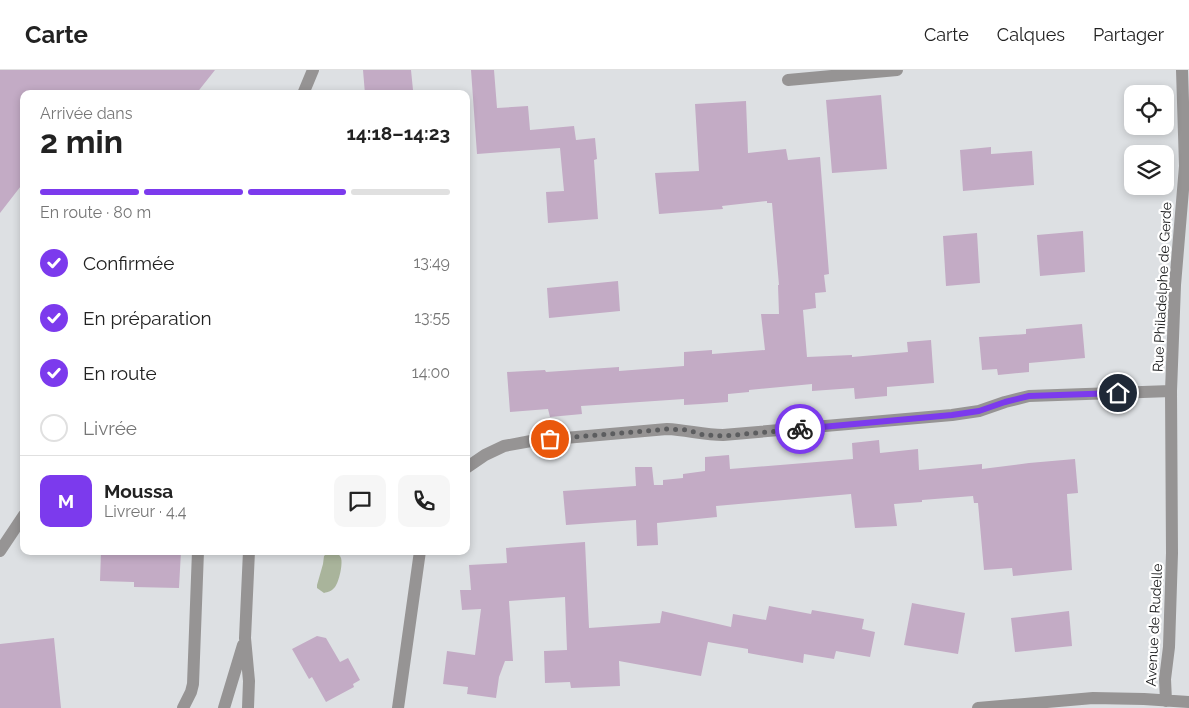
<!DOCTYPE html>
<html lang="fr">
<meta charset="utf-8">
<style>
:root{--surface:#fff;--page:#f6f6f6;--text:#222;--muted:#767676;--line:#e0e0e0;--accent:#7c3aed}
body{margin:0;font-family:Raleway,sans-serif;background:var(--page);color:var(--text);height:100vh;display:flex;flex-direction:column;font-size:19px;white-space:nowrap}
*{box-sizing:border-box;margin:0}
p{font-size:16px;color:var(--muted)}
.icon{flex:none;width:28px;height:28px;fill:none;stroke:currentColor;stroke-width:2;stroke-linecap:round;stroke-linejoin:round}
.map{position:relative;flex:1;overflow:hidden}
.details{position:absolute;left:20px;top:20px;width:450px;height:465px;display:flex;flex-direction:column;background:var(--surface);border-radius:10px;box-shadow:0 2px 8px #0003}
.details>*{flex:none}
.controls{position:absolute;left:1124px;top:15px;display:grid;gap:10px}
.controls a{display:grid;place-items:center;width:50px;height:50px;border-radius:10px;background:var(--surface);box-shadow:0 2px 8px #0003;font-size:25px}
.pin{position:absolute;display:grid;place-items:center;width:42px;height:42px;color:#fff;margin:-21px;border:2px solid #fff;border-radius:50%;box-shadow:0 1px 5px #0007}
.courier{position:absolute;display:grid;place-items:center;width:50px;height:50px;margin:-25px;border:4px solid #7c3aed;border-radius:50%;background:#fff;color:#222;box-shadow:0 1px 6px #0007}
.head em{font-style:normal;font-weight:700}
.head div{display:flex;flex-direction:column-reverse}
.head{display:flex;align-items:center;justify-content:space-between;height:85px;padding:0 20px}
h1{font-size:32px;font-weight:700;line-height:38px}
.bar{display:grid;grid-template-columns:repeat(4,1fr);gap:8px 5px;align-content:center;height:60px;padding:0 20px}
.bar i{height:6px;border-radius:4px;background:var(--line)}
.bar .selected{background:var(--accent)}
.bar p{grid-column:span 4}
.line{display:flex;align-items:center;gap:12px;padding:0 20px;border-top:1px solid var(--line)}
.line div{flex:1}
.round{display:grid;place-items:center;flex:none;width:52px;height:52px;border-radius:10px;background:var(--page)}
ol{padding:0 20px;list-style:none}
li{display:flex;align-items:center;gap:15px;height:55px}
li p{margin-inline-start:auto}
li .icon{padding:5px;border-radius:50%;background:var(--accent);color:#fff;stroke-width:4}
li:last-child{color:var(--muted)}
li i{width:28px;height:28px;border:2px solid var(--line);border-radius:50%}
header{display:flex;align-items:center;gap:30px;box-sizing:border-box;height:70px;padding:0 25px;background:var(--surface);border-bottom:1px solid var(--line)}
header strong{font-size:24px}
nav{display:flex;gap:28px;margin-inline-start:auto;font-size:18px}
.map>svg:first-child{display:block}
</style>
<header>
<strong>Carte</strong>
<nav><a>Carte</a><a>Calques</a><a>Partager</a></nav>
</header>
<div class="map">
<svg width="1189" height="638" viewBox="0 0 1189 638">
<rect width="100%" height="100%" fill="#dde0e3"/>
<!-- green -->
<path fill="#a9b49b" d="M331,482C335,482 339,483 341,488C343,494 339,512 335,517C332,521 328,522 324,523L317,518V515L323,494L324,486L327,483Z"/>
<!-- building -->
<path fill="#c3abc5" d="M0,0H215L196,24H24V112L0,143Z
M363,0H411L413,20L382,24H365Z
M471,0H494L497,38L528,36L530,60L574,56L576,70L595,68L597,89L594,90L598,149L548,153L546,122L564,121L560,78L477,84Z
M881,25L887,99L832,103L826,30Z
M746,31L748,83L786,79L788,90L820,87L829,204L824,205L826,222L815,223L816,238L803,240L807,287L852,285V287L908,282L907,272L931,270L934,313L887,317V326L855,329L854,318L812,321V314L749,320V322L728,324V332L701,334L684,335V329L581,336L582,344L550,347L548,339L510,342L507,302L545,300L546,302L619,297V301L684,296V282L712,280V284L765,280L761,244H779L778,215H779L772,133H767V131L722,136L723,139L659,144L655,103L699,101L695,34Z
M991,77V84L1032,81L1034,115L963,121L960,80Z
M1083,161L1085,202L1040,206L1037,165Z
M977,163L980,213L946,216L943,166Z
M618,211L620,241L549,248L547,218Z
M1082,254L1085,288L1029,293V302L998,305L997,299L982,300L979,267L1026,264V259Z
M879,370L880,383L918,379L919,400L982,394V399L1029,393L1075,389L1078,423L1067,424L1072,500L1013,506L1012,498L984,500L978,433H974L973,426L922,430V432L894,434L897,456L855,458L851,424L716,436L717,447L657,453L658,475L637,476L636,450L566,455L563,421L636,416L635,397H652L654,415H663V410L683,408V404L705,401V387L729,385L730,399L853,389L852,373Z
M585,472L589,558L660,553L662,541L731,557L733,544L766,550L769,536L811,544L812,540L864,549L862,559L875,562L870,587L836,581L834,589L804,584L803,593L748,583V579L708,572L701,606L619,591L620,616L571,618L570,612L545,613L544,581L567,580L565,527L509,531L513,591H505L499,607L496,628L467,624L468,617L443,614L447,581L475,585L481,539L462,540L460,520H471L469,495L507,493L506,478Z
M101,481H181L179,518L134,517V512L100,511Z
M912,533L965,543L958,584L904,575Z
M1069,541L1072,576L1015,582L1011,548Z
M317,566L326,568L340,592L348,588L360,610L353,614L354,617L326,632L312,607L309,609L292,579Z
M54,568L61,638H0V574Z"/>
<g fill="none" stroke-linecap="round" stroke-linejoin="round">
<!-- minor -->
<path stroke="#969494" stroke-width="12" d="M788,10L897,0
M303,24L313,0
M466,398L485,385L504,376L531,371L667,359C687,360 704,365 723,365L952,345L979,341L1005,332L1029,326L1171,321
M0,481L24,445
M1166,631L1165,609L1169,577L1172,483L1171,321L1175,215L1185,96L1182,0
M183,638L191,622L193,614L198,481
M224,638L243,575
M248,638L249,611L245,568L249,481
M398,638L420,481
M978,638L1093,628L1144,629L1189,632"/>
</g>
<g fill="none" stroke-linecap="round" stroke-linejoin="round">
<!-- done -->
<path stroke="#5c5d5f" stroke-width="5" stroke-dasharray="0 9" d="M550,369L668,359L687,360L704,365L723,366L800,359"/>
<!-- route -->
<path stroke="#7c3aed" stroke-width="6" d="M800,359L952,345L979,341L1005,332L1029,326L1118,323"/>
</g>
<g text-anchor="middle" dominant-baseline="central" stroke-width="4.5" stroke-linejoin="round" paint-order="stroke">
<!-- street labels -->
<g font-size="14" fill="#161718" stroke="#fff">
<text transform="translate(1162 217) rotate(-87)">Rue Philadelphe de Gerde</text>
<text transform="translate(1154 555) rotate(-87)">Avenue de Rudelle</text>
</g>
</g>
</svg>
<div class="controls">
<a><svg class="icon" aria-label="locate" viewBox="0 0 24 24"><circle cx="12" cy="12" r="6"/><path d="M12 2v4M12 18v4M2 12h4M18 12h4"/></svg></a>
<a><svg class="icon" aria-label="layers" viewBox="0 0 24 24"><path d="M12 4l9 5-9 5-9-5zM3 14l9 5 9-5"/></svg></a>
</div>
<div class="pin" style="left:550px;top:369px;background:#ea580c"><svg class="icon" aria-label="bag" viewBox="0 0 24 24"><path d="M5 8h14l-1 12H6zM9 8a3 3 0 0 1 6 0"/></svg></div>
<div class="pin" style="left:1118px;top:323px;background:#1f2937"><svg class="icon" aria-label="home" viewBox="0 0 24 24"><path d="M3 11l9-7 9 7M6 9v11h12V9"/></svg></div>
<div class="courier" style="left:800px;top:359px"><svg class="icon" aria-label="bike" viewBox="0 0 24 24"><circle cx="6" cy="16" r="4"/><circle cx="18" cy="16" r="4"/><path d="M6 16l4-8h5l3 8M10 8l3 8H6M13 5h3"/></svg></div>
<section class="details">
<div class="head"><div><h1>2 min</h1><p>Arrivée dans</p></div><em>14:18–14:23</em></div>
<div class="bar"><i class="selected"></i><i class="selected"></i><i class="selected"></i><i></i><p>En route · 80 m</p></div>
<ol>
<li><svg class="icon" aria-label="check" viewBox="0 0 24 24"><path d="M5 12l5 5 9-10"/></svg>Confirmée<p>13:49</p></li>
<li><svg class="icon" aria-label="check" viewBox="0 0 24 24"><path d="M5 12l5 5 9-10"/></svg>En préparation<p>13:55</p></li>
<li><svg class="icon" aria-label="check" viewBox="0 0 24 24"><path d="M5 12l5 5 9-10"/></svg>En route<p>14:00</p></li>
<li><i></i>Livrée</li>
</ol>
<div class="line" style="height:90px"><b class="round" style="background:var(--accent);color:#fff">M</b><div><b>Moussa</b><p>Livreur · 4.4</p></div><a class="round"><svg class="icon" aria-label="chat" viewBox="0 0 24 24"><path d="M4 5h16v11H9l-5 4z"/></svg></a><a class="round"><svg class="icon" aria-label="phone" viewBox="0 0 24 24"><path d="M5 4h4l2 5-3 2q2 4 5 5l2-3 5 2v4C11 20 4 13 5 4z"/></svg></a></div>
</section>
</div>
